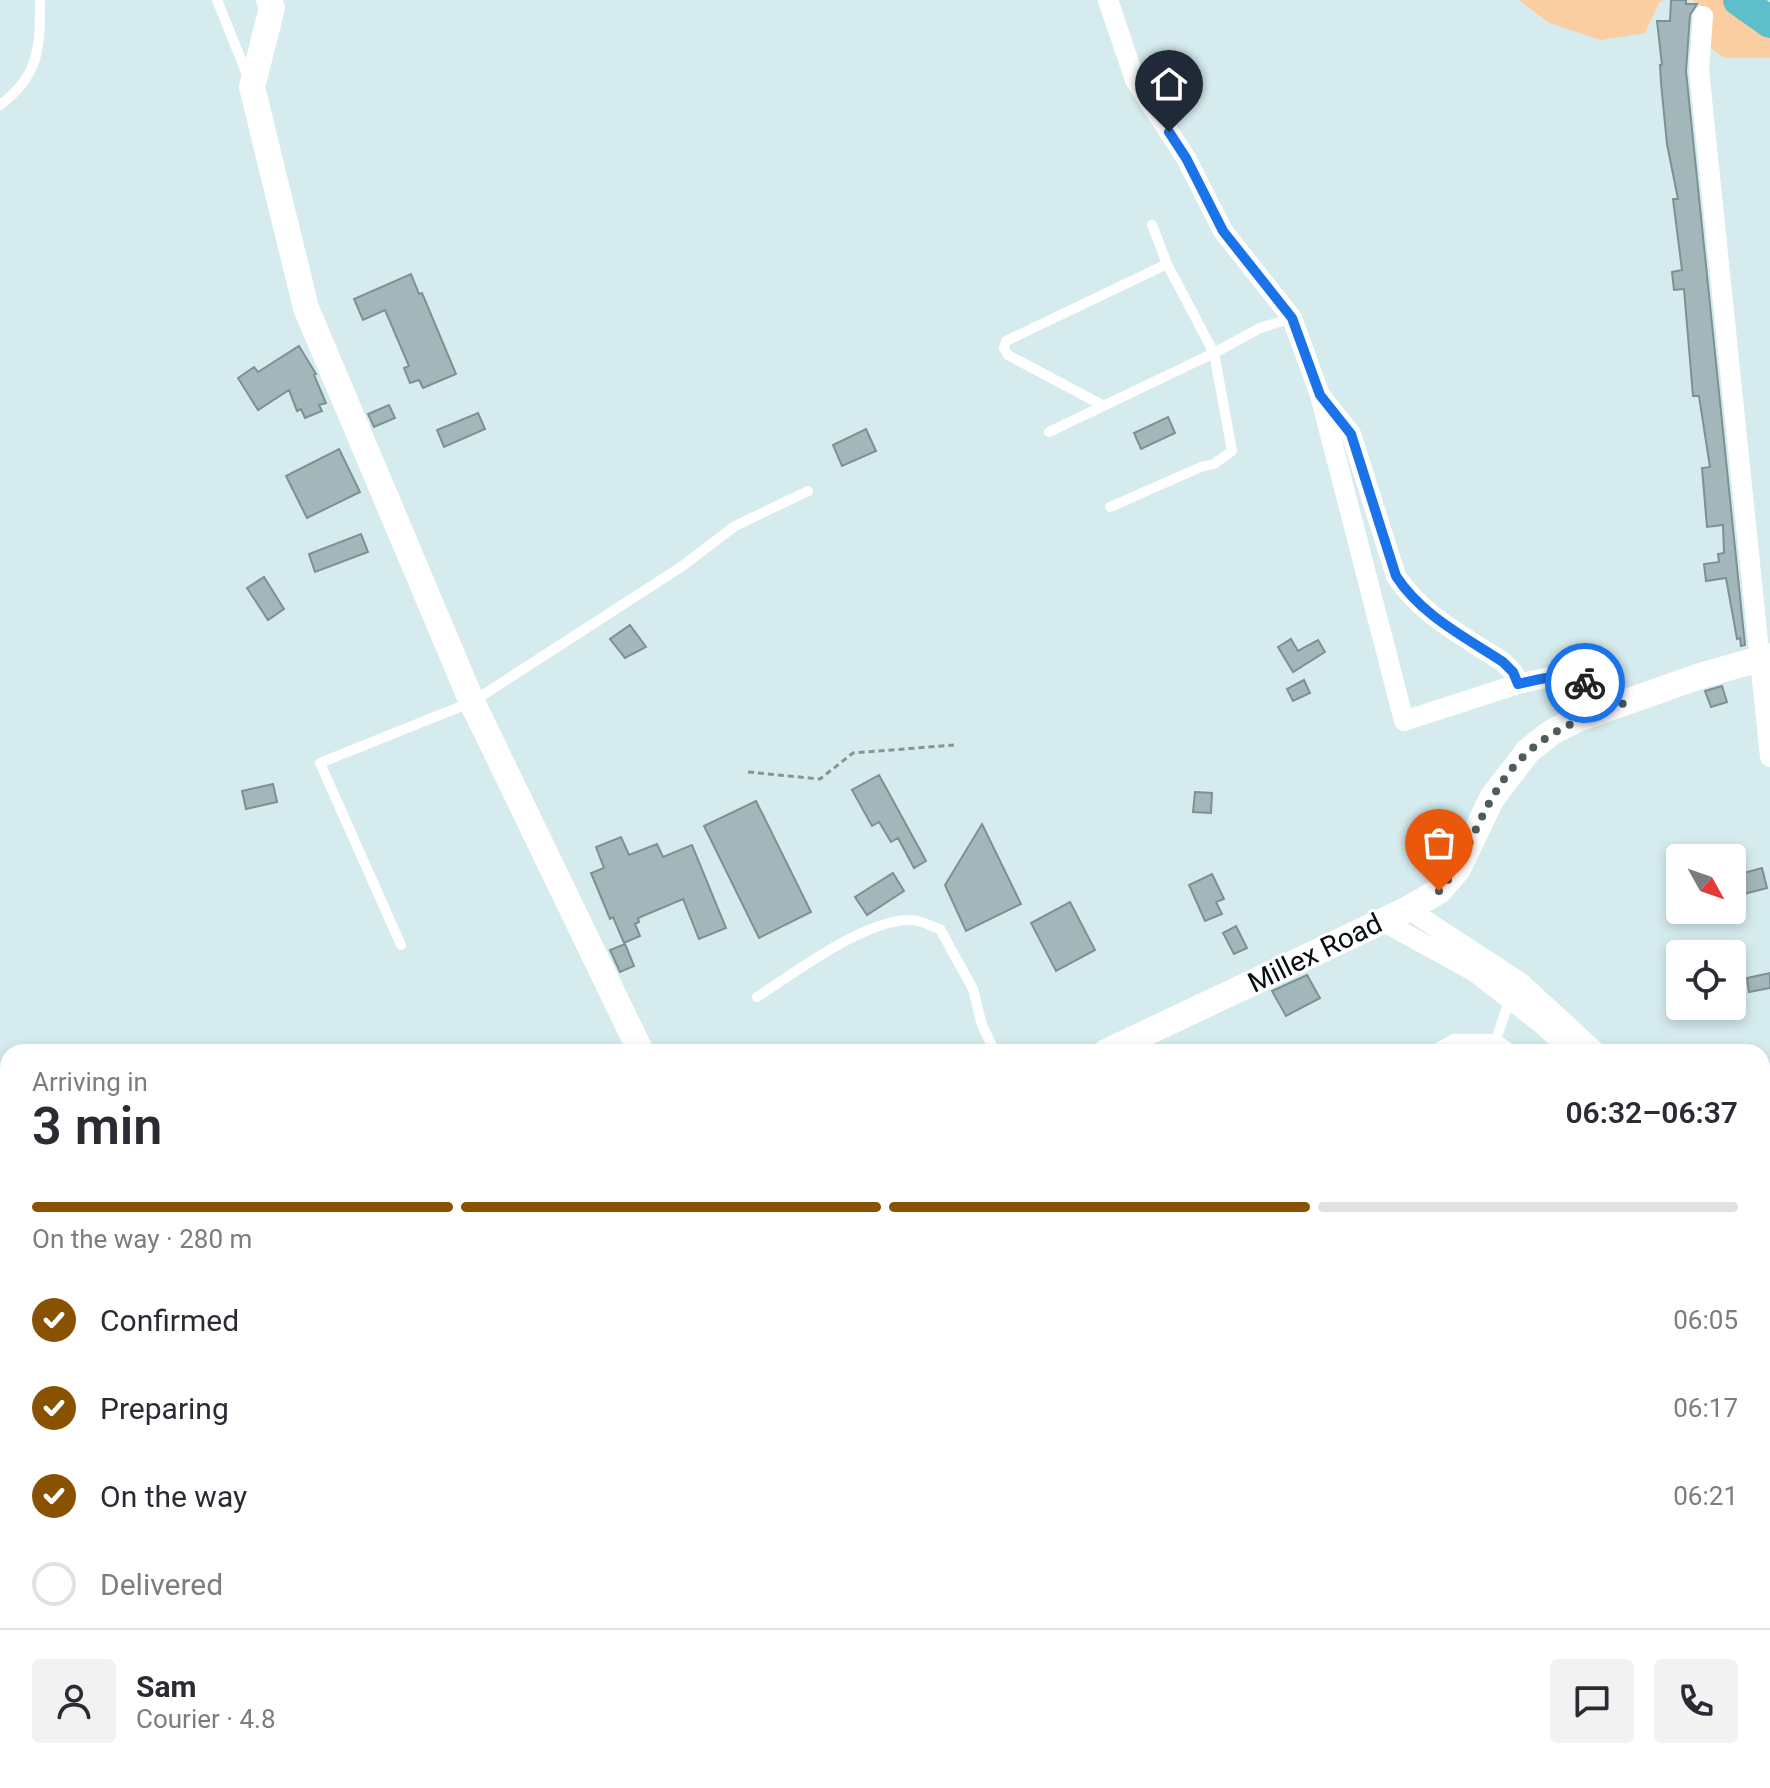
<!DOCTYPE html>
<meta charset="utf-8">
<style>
:root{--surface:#fff;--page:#f2f2f3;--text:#2b2b33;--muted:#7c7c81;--line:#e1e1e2;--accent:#885201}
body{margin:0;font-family:Roboto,sans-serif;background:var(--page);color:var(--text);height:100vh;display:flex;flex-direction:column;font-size:30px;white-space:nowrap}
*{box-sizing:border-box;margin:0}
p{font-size:26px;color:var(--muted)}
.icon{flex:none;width:44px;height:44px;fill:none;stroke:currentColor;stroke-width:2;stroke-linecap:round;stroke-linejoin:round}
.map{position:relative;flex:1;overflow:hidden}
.side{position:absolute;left:0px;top:1044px;width:1770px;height:744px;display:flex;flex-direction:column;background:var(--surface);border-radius:24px 24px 0 0;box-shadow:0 4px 12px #0003}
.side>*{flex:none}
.needle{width:52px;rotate:130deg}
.tools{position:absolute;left:1666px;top:844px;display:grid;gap:16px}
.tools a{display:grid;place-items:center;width:80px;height:80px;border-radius:8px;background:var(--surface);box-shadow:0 4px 12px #0003;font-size:40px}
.pin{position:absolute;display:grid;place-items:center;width:68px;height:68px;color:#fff;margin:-82px -34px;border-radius:50% 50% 50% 0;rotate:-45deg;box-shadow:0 0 8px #0007}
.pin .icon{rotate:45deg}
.courier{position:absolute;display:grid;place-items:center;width:80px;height:80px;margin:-40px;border:6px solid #1a73e8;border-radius:50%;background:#fff;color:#222;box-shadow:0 2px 10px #0007}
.headline em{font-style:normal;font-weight:600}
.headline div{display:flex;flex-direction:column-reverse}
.headline{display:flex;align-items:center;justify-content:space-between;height:136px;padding:0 32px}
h1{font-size:52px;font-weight:600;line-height:60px}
.bar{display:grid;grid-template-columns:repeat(4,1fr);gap:12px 8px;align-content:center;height:96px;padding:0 32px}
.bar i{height:10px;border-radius:6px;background:var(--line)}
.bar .on{background:var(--accent)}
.bar p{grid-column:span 4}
.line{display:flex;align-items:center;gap:20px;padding:0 32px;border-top:2px solid var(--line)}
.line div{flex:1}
.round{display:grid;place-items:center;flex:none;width:84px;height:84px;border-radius:8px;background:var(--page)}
ol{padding:0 32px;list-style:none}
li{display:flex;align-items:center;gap:24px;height:88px}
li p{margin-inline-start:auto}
li .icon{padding:8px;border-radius:50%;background:var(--accent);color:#fff;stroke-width:4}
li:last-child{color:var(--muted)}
li i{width:44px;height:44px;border:4px solid var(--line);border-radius:50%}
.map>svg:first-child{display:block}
</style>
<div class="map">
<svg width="1770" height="1788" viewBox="0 0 1770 1788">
<rect width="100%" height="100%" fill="#d5ebee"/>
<!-- green -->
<path fill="#fbcea1" d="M1519,0H1664L1659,3L1645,33L1601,40L1549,23Z
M1691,0H1726L1770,35V58H1724L1701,40L1711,11Z"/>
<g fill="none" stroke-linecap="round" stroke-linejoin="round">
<!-- river -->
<path stroke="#5ebec9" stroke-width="32" d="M1739,0L1770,22"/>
</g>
<!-- building -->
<path fill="#a3b7ba" stroke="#7d9194" stroke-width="2" d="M1671,0H1686V4H1697L1690,15L1686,71L1745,645L1741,646L1740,638L1737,639L1726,578L1706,581L1704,564L1719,562L1718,554L1724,553L1723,525L1707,527L1702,468L1710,467L1699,396H1693L1684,289L1674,290L1672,272L1682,270L1673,199H1678L1667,144L1661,83L1660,65H1662L1657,21H1670Z
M411,274L419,294L422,293L456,374L423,388L419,380L410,383L404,368L409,366L385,310L363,320L354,299Z
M299,346L316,374L314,375L326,403L319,405L322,411L305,418L301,409L297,411L289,390L258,410L238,378L254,367L258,372Z
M389,405L395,418L374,427L368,414Z
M478,413L485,429L444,447L437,430Z
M1168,417L1175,433L1141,449L1134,433Z
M866,429L876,451L842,466L833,445Z
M339,449L360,492L307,518L286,476Z
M361,534L368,552L315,572L309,554Z
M264,577L284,609L268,620L247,588Z
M630,625L646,647L625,658L610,639Z
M1291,639L1298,651L1318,640L1325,652L1293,672L1278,647Z
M1304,680L1310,693L1293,701L1287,689Z
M1722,686L1727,702L1711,707L1705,691Z
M879,775L926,861L914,868L898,838L891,842L879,822L872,826L852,790Z
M273,784L277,802L246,809L242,791Z
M1195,792L1212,793L1211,813L1193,812Z
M756,801L811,912L759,938L704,826Z
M982,824L1021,904L966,931L945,885Z
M621,837L629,855L657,844L663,857L692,845L726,928L699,939L683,899L638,918L639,922L635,924L640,936L624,943L613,917L610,919L591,873L604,868L596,847Z
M1762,868L1767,888L1744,894L1740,874Z
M893,873L904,891L867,915L855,897Z
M1212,874L1224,899L1216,902L1222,914L1205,921L1189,885Z
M1070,902L1095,950L1056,971L1031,923Z
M1236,926L1247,948L1234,954L1223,933Z
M625,944L634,966L620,972L610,950Z
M1770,973V988L1749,992L1747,978Z
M1307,975L1320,998L1286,1016L1272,991Z"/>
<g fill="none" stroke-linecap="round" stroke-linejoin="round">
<!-- path -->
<path stroke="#859597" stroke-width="3" stroke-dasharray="6 4" stroke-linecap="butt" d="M748,772L820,779L853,753L954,745
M423,1788L428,1780"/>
<!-- service -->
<path stroke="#fff" stroke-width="10" d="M217,0L248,77
M0,105C40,75 40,47 40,0
M1102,405L1008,355L1004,348L1006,341L1167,264
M1049,432L1214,353L1260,328L1292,318
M1110,507L1201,467L1214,464L1232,451L1214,353L1167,264L1152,225
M401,945L320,763L472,702L681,567L735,526L808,491
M757,997C796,972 865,919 911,920C920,920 931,926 940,929L973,989L982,1025L995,1052
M1510,999L1496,1039L1515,1052
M1430,1052L1454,1039H1496"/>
<!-- minor -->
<path stroke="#fff" stroke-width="20" d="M1108,0L1135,80L1186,158L1223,231L1292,318L1320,395L1351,434L1396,576C1421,615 1465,637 1503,662L1513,672L1518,684L1404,721L1320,395
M1703,16L1699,70L1770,757
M1518,684L1559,675L1577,678L1623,704
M1408,909L1521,983L1596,1052
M1382,921L1475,972L1542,1024L1572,1052
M1762,1308L1770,1326
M1762,1365L1770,1411
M804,1780L809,1788
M1629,1780L1631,1788
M966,1788L981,1780"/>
<!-- tertiary -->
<path stroke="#fff" stroke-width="26" d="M269,0L272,8L252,87L306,308L472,702L641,1052
M1106,1052L1408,909L1439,891L1458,869L1492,798L1528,751L1552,732L1578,719L1700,676L1770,656
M998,1780L1003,1788"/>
</g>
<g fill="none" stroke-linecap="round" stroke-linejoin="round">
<!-- done -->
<path stroke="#4f5b5d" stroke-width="8" stroke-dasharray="0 14.4" d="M1439,891C1465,861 1472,833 1491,800C1523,742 1563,724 1623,704L1585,683"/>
<!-- route -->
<path stroke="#1a73e8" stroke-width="10" d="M1169,132L1186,158L1223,231L1292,318L1320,395L1351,434L1396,576C1421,615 1465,637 1503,662L1513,672L1518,684C1541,679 1563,671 1585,683"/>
</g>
<g text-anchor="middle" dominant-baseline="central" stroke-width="6" stroke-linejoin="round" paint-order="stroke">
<!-- street labels -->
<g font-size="28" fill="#070e0f" stroke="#fff">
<text transform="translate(1315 953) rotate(-26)">Millex Road</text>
</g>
</g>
</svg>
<div class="tools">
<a><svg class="needle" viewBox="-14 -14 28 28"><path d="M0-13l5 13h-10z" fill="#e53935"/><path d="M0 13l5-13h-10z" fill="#7c7c81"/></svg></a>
<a><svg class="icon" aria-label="locate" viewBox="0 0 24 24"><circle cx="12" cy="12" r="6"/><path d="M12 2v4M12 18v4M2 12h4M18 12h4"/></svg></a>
</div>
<div class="pin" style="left:1439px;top:891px;background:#ea580c"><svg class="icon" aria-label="bag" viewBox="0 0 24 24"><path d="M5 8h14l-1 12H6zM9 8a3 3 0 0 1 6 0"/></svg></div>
<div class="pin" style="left:1169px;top:132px;background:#1f2937"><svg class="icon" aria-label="home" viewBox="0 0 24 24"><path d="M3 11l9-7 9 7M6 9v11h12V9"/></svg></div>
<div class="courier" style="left:1585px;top:683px"><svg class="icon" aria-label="bike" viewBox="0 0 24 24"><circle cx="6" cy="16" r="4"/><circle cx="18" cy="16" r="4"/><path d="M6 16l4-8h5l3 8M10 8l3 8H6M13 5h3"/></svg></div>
<section class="side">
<div class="headline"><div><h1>3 min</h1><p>Arriving in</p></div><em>06:32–06:37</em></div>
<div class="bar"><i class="on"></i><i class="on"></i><i class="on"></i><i></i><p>On the way · 280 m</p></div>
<ol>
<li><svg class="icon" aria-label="check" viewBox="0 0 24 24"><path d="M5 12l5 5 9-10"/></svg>Confirmed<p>06:05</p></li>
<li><svg class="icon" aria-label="check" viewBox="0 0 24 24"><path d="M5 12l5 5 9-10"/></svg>Preparing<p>06:17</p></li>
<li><svg class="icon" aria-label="check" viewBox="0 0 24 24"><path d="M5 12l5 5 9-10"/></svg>On the way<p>06:21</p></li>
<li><i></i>Delivered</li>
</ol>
<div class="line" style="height:144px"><a class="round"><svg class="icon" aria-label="person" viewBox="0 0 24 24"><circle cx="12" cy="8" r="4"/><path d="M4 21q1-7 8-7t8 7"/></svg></a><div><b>Sam</b><p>Courier · 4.8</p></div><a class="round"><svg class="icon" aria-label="chat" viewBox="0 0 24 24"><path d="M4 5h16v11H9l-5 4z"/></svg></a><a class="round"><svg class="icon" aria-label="phone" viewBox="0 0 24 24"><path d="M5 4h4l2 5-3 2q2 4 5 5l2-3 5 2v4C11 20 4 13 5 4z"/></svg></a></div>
</section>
</div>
